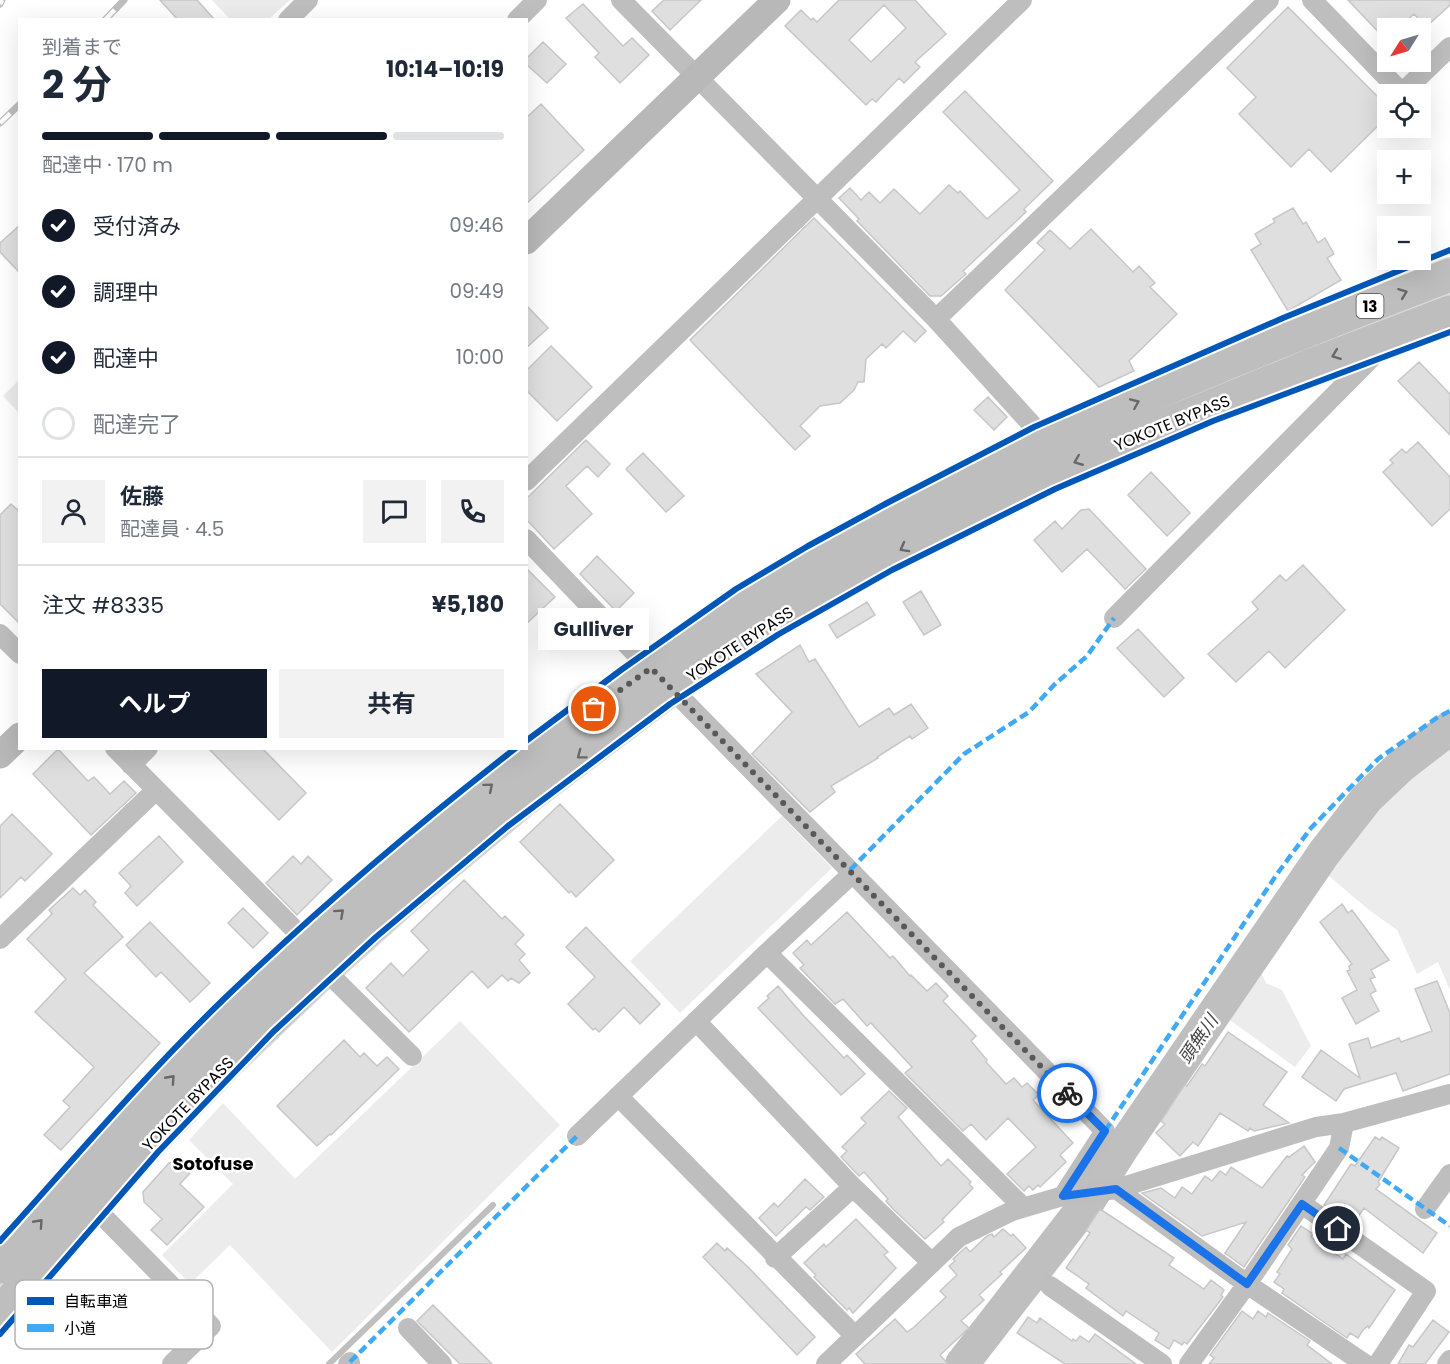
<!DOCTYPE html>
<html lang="ja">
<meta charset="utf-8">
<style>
:root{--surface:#fff;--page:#f2f2f3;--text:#1f2937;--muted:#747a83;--line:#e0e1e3;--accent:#111827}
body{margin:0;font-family:Poppins,"Noto Sans JP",sans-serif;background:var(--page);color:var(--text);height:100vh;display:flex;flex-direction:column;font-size:22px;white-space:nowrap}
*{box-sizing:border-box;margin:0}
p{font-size:20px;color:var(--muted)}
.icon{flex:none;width:33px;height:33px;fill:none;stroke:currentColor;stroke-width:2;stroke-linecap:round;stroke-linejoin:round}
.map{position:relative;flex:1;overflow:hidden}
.sheet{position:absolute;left:18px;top:18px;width:510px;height:732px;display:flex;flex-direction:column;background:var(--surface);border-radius:0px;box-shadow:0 6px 24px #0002}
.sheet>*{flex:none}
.needle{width:39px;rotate:233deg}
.fabs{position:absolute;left:1377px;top:18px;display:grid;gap:12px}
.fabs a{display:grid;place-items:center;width:54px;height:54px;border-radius:0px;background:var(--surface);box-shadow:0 6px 24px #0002;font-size:30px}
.pin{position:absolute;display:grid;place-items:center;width:51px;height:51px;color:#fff;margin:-26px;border:3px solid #fff;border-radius:50%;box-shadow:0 2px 6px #0007}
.courier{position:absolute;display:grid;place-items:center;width:60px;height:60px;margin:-30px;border:4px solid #1a73e8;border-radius:50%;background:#fff;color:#222;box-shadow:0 2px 8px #0007}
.bubble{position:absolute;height:42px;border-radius:0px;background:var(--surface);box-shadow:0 6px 24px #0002;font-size:20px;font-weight:700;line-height:42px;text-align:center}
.headline em{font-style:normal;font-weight:700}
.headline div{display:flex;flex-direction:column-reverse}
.headline{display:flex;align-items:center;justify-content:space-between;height:102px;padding:0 24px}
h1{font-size:39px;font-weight:700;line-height:45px}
.bar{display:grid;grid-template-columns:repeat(4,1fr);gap:9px 6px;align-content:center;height:72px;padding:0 24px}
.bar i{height:8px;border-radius:4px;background:var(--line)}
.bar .current{background:var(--accent)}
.bar p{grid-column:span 4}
.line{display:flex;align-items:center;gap:15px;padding:0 24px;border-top:2px solid var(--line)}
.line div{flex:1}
.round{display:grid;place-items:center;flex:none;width:63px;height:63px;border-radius:0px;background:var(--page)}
ol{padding:0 24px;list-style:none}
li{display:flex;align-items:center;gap:18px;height:66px}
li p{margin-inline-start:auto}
li .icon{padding:6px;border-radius:50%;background:var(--accent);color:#fff;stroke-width:4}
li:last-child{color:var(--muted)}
li i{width:33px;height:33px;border:3px solid var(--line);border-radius:50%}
.action{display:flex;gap:12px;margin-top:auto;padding:12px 24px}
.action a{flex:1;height:69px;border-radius:0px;background:var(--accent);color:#fff;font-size:24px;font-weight:700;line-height:69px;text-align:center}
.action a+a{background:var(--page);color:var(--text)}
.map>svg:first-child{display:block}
</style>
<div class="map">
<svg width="1450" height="1364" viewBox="0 0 1450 1364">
<rect width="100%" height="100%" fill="#fff"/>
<!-- green -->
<path fill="#ececec" d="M212,0H290L269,19L231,20Z
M19,380V413L3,396Z
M1450,745V990L1438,962L1417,974L1397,930L1369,910L1323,871L1364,814L1400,783Z
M782,816L832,868L680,1013L630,961Z
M1258,966L1266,983L1282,990L1311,1046L1295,1067L1227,1018Z
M460,1021L560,1125L332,1352L230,1245L190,1284L162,1255L233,1184L189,1140L223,1103L295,1179Z"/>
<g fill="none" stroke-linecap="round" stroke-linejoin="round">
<!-- stream -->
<path stroke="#bfbfbf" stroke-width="6" d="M329,1364L493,1205"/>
<!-- river -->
<path stroke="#bfbfbf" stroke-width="34" d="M962,1364L1087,1203L1122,1148L1324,853L1367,798L1402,765L1450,728"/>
</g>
<!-- building -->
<path fill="#dfdfdf" stroke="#c7c7c7" stroke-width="1.5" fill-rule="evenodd" d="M160,0H197L215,20H178Z
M664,0H701L670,30L652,11Z
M839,0H915L946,34L915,62L920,67L904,83L899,78L876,102L872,99L866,105L785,26L801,10L811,20L813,18L817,22ZM884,5L906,28L871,62L849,40Z
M1348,0H1450V5L1426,27L1414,14L1398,28H1388V42Z
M583,4L623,46L632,38L649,55L620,83L595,57L599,53L566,18Z
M1288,7L1388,107V116L1331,172L1309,149L1291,167L1239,114L1256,97L1227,68Z
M543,42L566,64L547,83L526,64V59Z
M965,91L1053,181L1024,209L1026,212L963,271L966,274L941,296H930L857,221L859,219L839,198L850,188L861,200L869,192L880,203L894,189L920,214L949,185L958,193L960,191L987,219L1020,190L943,112Z
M541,104L584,150L526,204V118Z
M1293,208L1303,224L1306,222L1318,243L1325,238L1334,254L1327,258L1341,280L1288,311L1251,250L1261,244L1255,234L1275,222L1273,219Z
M814,218L926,331L915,342L903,331L886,348L882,344L866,359L864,382H858L854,390L840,403L820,406L800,426L810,436L795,450L690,340Z
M20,225V273L0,252V243Z
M1091,229L1133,272L1139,266L1155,283L1150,287L1177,314L1129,361L1134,371L1099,387L1005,290L1045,250L1037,243L1050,230L1070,249Z
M526,305L548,328L526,348Z
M551,346L592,387L557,421L526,390V371Z
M1419,362L1450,394V435L1398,381Z
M988,397L1007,417L994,430L974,410Z
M586,440L610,464L598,477L587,466L566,486L592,514L554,549L526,519V499Z
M1418,442L1450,477V509L1432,526L1383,472L1393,463L1390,460L1402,449L1406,453Z
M643,453L684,496L666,512L626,469Z
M1151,472L1190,513L1167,536L1128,495Z
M11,504L20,512V624L0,604V515Z
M1089,509L1146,569L1125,589L1087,549L1062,572L1034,540L1055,521L1062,529L1081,510Z
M597,556L634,593L616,611L580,574Z
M1303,565L1345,610L1285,668L1269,651L1236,682L1208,654L1258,609L1252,602L1280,575L1286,581Z
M526,568L555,597L526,624Z
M921,591L941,625L924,635L903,602Z
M867,602L875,615L837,638L829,625Z
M1138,629L1184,678L1164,697L1117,648Z
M800,645L809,662L815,659L859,727L889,708L894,715L911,704L928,728L912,739L910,736L877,757L878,758L831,786L835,792L810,812L752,754L792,712L756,674Z
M208,748H262L306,793L279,820Z
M58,749L88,781L94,777L110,794L124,781L136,793L91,835L33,774Z
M560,804L614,860L576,897L571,891L569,893L520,842Z
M12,814L52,854L25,881L21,877L0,898V826Z
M159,836L183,862L137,906L125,893L131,886L119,873Z
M293,856L301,864L308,856L332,880L297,915L266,883Z
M464,880L502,919L505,916L524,935L515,944L525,954L519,960L530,973L519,983L511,978L508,981L502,975L488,988L472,971L409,1032L366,988L391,963L403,976L429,950L411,931Z
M73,888L80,895L85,890L96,902L93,905L123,937L84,973L160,1043L61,1150L44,1135L70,1107L63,1101L94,1067L35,1012L66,979L27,939L52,914L49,910Z
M1342,904L1348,913L1352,910L1389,960L1371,970L1375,977L1370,979L1376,991L1370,994L1379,1011L1356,1024L1342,998L1357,990L1347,971L1350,970L1349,966L1352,964L1320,922Z
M243,908L268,933L253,948L228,923Z
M847,912L890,958L893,956L910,976L911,975L927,991L936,983L948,996L943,1001L976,1036L971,1041L987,1060L986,1062L1006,1084L1014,1078L1022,1087L1027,1083L1039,1095L1033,1100L1073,1143L1060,1155L1066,1162L1040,1187L1038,1185L1033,1190L1029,1186L1024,1191L1007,1174L1036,1147L1008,1118L986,1140L971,1124L963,1131L905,1073L912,1067L871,1023L867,1026L843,999L835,1004L800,968L804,965L793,953L807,940L811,945Z
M150,922L210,983L190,1002L161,972L156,977L126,945Z
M586,927L660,1004L640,1024L624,1007L599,1032L595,1028L593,1030L568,1004L595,977L566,947Z
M1437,981L1450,1013V1074L1403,1091L1396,1073L1344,1089L1336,1101L1302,1077L1321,1050L1360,1078L1349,1044L1368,1038L1371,1048L1399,1038L1401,1042L1432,1031L1415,989Z
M778,986L802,1014L844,1058L847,1055L865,1074L841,1095L758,1008L769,998L767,996Z
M1228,1032L1287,1072L1263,1105L1289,1123L1254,1131L1250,1128L1248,1131L1220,1113L1198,1146L1193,1142L1180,1156L1156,1133L1165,1124L1161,1121L1185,1084L1187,1086L1202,1064L1205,1066Z
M344,1040L360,1057L364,1053L377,1066L387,1057L399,1069L331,1135L330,1134L317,1146L277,1106Z
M889,1091L907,1108L898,1117L941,1166L948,1159L971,1182L969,1184L973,1188L942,1220L944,1222L925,1239L893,1209L886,1201L888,1199L864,1172L859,1176L841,1157L847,1151L842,1147L866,1123L861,1118Z
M1375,1137L1380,1140L1382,1137L1399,1148L1378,1182L1380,1184L1376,1189L1437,1233L1423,1253L1364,1208L1353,1224L1324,1205L1351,1164L1355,1166Z
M1304,1146L1315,1162L1302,1175L1305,1177L1244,1267L1225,1253L1246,1222L1202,1236L1142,1193L1161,1188L1175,1198L1182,1187L1192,1194L1205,1176L1212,1181L1220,1171L1226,1175L1231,1167L1262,1188L1287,1156L1289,1157Z
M179,1162L190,1173L180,1184L204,1207L167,1245L151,1230L162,1219L144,1202L143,1192L169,1163Z
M805,1179L824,1197L810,1210L806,1207L776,1236L759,1218L774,1203L778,1207Z
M1100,1209L1174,1258L1169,1265L1204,1289L1211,1280L1224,1290L1221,1295L1223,1297L1187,1344L1184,1342L1182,1345L1174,1340L1169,1349L1155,1340L1159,1333L1126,1311L1123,1316L1086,1288L1089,1284L1066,1268L1090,1233L1086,1230Z
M856,1219L888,1252L884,1255L896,1268L853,1313L849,1308L847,1310L814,1277L816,1275L804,1263L824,1244L826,1247Z
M1301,1226L1313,1234L1311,1237L1336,1254L1343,1259L1346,1254L1395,1290L1369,1328L1368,1326L1363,1330L1358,1338L1350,1333L1347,1338L1282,1293L1284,1289L1274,1282L1280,1274L1277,1272L1292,1249L1288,1245Z
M1003,1229L1011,1236L1013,1234L1026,1248L1000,1272L1002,1274L979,1295L984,1300L961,1321L969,1328L940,1355L948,1364H865L856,1354L895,1319L907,1332L913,1328L946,1297L940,1291L957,1275L949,1266L955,1261L953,1259L966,1247L970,1252L987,1236L992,1234L994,1237Z
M717,1243L725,1251L727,1248L749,1268L815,1337L797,1355L703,1257Z
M433,1305L492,1364H460L417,1321Z
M1242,1311L1253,1319L1258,1311L1266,1317L1268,1313L1310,1341L1307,1345L1332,1364H1209L1214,1358L1210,1355Z
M1028,1317L1037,1323L1040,1318L1072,1341L1073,1339L1076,1341L1080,1336L1089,1342L1095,1334L1136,1364H1065L1017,1333Z
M1433,1320L1449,1332L1425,1364H1398L1409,1345L1413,1347Z"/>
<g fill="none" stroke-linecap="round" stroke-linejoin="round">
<defs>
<path id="highway" d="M0,1267C100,1156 198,1043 307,942C502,762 721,608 958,487C987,472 1015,456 1045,442C1178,381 1314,327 1450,275
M0,1313L125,1168L227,1062L329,965L403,899L525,798L671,688L778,618L909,544L1051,472L1309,366L1450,312"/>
</defs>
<!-- highway casing -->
<use href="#highway" stroke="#dbdbdb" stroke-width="36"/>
<!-- street -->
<path stroke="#bebebe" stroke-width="20" d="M621,0L936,319L1034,427L1043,443
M1312,0L1402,93L1450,47
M288,20L308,0
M517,20L537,0
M936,319L1269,0
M526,481L1022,0
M526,539L639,657L681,698L1105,1131L1063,1196
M1114,618L1386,343
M0,634L20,654
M115,748L307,942
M131,765L148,748
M853,873L767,953L1023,1207
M0,939L156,790
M324,969L412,1056
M696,1021L853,1187
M618,1096L855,1336
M577,1136L767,953
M1116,1189L1247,1284L1365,1364
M1302,1204L1426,1291L1378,1364
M93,1206L211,1326L172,1364
M1425,1209L1450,1174
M775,1258L853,1187L932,1263
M1050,1286L1162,1364
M408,1328L442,1364
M348,1364L350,1362
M826,1364L959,1237L1012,1211L1063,1196L1116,1189L1316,1127L1344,1123L1450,1094
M1189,1364L1247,1284L1339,1148L1344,1123
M1447,1364L1450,1360"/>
<!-- secondary -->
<path stroke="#b8b8b8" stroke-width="27" d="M526,241L777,0
M0,755L20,736"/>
<!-- highway -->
<use href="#highway" stroke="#bebebe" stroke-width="33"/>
<defs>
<path id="rail" d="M0,4L2,0
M105,20L124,0
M0,123L20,104"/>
</defs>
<!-- rail casing -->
<use href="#rail" stroke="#bebebe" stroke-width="7"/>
<!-- rail -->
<use href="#rail" stroke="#fff" stroke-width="4.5" stroke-dasharray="14" stroke-linecap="butt"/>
<!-- quiet -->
<path stroke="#3fa9f5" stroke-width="4.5" stroke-dasharray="9 4.5" stroke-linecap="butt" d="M850,870L964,754L1029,712L1054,685L1087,656L1114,618
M1105,1131L1277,874L1311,828L1378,759L1438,717L1450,711
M1339,1148L1450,1226
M350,1362L577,1136"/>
<defs>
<path id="cycleway" d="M526,741L621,670L736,589L808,546L887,503L1034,427L1283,318L1450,250
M0,1241C74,1159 146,1074 226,997C318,909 415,826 516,748
M0,1334L158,1152L273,1032L376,937L508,826L670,704L779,634L892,570L1055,489L1213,421L1450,332"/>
</defs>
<!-- cycleway casing -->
<use href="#cycleway" stroke="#fff" stroke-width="10"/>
<!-- cycleway -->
<use href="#cycleway" stroke="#0057b8" stroke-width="6"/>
</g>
<!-- one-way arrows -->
<defs><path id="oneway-chevron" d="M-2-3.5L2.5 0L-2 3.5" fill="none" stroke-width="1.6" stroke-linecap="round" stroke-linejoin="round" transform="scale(1.5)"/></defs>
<g stroke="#686868">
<use href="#oneway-chevron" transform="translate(1403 293) rotate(-21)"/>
<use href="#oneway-chevron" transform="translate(1336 355) rotate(159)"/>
<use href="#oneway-chevron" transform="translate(1135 403) rotate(-23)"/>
<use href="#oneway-chevron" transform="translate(1078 461) rotate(158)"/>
<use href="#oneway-chevron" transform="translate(904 548) rotate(151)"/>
<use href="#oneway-chevron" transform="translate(581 755) rotate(143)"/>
<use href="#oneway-chevron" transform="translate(489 787) rotate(-40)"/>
<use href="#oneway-chevron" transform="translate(340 913) rotate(-42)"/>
<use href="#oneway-chevron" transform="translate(171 1079) rotate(-48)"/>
<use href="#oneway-chevron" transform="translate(39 1223) rotate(-48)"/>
</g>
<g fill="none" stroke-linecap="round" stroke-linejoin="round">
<!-- done -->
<path stroke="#595959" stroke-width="6" stroke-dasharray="0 10.8" d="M594,709L651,668L1067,1093"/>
<!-- route -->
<path stroke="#1a73e8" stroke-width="8" d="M1067,1093L1105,1131L1063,1196L1116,1189L1247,1284L1302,1204L1338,1229"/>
</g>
<g text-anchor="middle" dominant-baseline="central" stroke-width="5" stroke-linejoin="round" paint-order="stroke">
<!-- shield labels -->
<rect fill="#fff" stroke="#4c4c4c" stroke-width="1.5" x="1356.5" y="294" width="27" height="24" rx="4.5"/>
<g font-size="15" font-weight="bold" fill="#000">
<text x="1370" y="306">13</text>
</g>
<!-- street labels -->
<g font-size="16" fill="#000" stroke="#fff">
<text transform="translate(1172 423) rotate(-22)">YOKOTE BYPASS</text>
<text transform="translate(740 644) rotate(-33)">YOKOTE BYPASS</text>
<text transform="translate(188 1104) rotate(-46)">YOKOTE BYPASS</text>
</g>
<!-- water labels -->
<g font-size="18" font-style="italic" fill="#444" stroke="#fff">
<text transform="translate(1198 1039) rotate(-56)">頭無川</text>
</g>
<!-- neighbourhood labels -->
<g font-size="18" font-weight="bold" fill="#000" stroke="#fff">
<text x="213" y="1163">Sotofuse</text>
</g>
</g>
<!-- legend -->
<rect x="15" y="1280" width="198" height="69" rx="9" fill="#fff" stroke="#b2b2b2" stroke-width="1.5"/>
<rect x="27" y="1297" width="27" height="8" fill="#0057b8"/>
<rect x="27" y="1324" width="27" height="8" fill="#3fa9f5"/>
<g font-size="16" fill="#000">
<text x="64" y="1307">自転車道</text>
<text x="64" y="1334">小道</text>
</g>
</svg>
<div class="fabs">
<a><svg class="needle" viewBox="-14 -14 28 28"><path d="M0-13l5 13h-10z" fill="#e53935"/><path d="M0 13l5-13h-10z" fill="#747a83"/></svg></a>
<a><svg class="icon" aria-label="locate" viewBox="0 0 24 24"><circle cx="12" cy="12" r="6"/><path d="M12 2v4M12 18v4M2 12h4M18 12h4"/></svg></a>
<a>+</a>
<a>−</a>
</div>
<div class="pin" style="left:594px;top:709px;background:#ea580c"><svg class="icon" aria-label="bag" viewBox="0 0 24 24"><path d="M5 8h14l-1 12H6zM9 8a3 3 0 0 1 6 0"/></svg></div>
<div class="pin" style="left:1338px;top:1229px;background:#1f2937"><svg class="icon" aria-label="home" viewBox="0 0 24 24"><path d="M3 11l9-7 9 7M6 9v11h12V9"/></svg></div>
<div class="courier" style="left:1067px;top:1093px"><svg class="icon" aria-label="bike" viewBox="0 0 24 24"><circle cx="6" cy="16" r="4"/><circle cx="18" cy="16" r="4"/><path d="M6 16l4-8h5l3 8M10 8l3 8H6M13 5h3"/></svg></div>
<div class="bubble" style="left:538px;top:608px;width:111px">Gulliver</div>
<section class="sheet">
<div class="headline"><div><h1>2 分</h1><p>到着まで</p></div><em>10:14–10:19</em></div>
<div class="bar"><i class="current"></i><i class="current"></i><i class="current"></i><i></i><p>配達中 · 170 m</p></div>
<ol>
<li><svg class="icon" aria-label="check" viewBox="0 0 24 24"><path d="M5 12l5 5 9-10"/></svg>受付済み<p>09:46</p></li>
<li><svg class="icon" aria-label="check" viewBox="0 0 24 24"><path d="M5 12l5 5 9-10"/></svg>調理中<p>09:49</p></li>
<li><svg class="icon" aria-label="check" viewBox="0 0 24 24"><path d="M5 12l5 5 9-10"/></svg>配達中<p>10:00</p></li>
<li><i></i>配達完了</li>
</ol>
<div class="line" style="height:108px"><a class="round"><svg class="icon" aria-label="person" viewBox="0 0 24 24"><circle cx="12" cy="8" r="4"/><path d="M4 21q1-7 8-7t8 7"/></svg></a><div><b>佐藤</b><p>配達員 · 4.5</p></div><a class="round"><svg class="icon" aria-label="chat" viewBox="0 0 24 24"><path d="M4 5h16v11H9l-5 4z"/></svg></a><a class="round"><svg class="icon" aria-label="phone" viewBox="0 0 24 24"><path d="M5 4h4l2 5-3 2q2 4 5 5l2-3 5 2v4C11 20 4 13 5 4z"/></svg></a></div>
<div class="line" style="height:78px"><div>注文 #8335</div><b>¥5,180</b></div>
<div class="action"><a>ヘルプ</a><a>共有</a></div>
</section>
</div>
